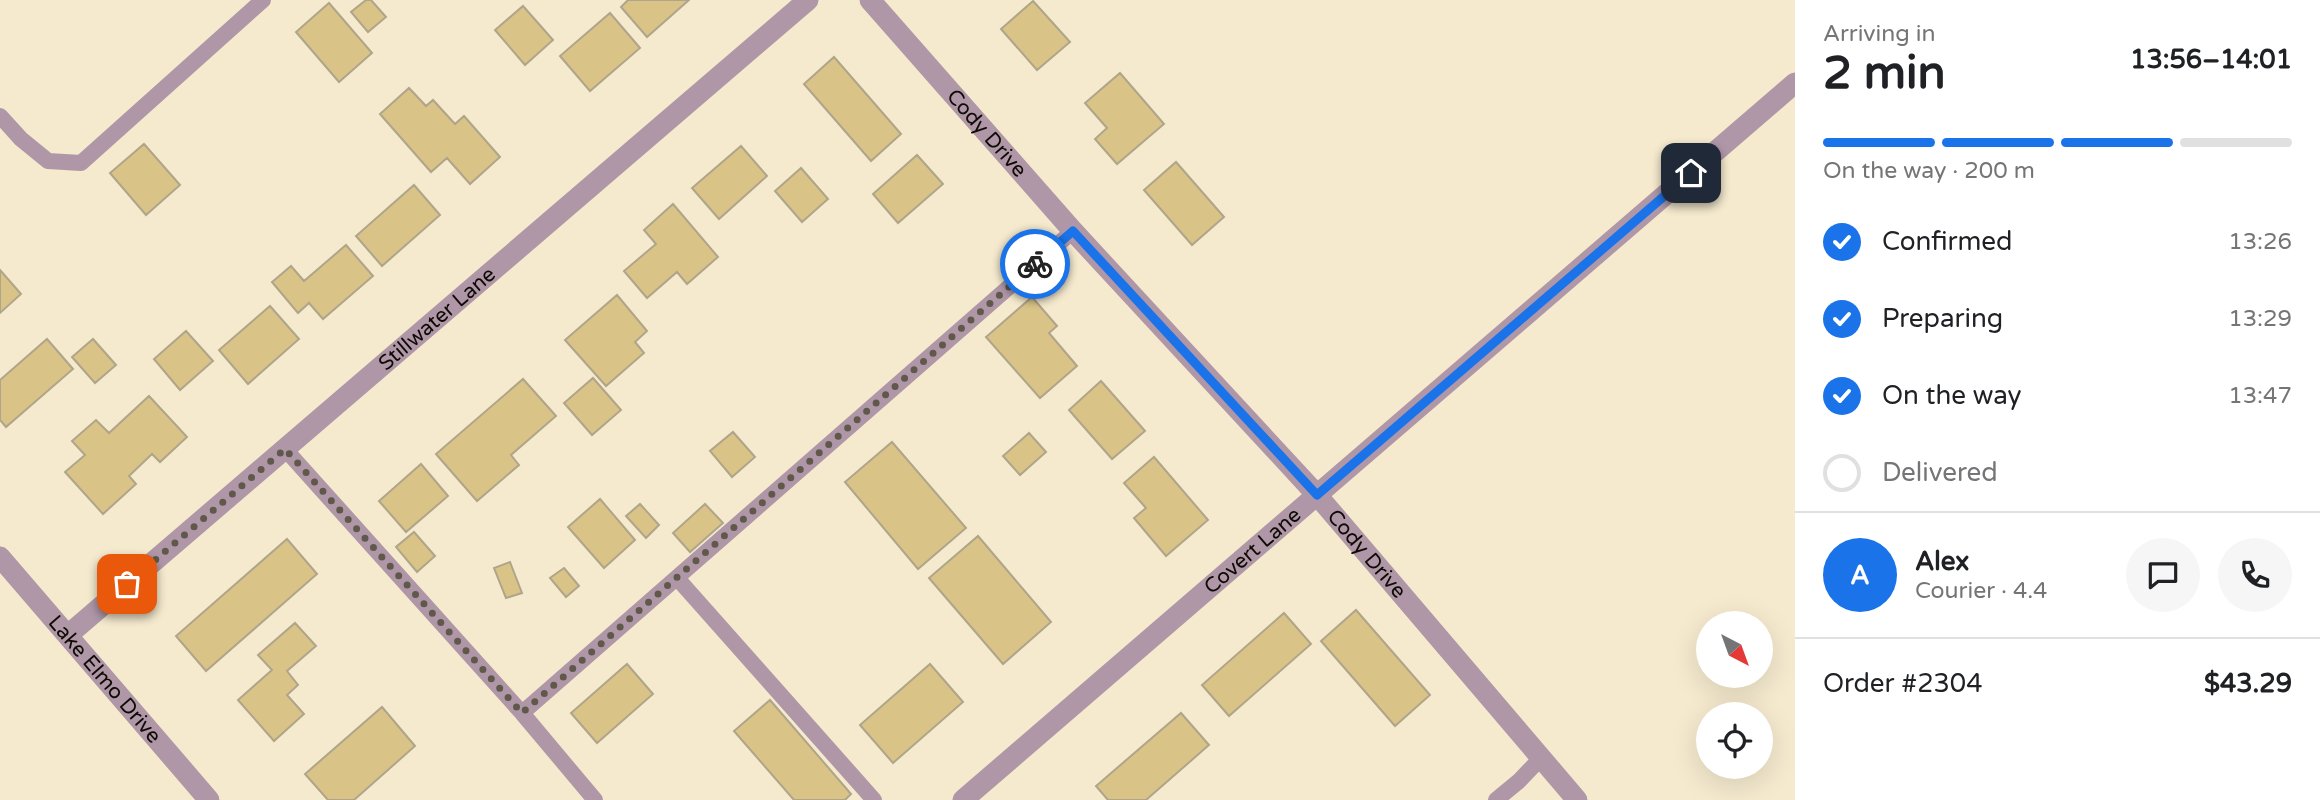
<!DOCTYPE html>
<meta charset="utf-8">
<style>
:root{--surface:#fff;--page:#f6f6f6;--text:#202124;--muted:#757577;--line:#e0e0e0;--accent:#1a73e8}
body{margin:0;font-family:"Varela Round",sans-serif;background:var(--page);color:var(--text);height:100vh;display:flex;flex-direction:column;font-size:26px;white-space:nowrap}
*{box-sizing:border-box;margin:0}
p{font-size:23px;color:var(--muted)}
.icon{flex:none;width:38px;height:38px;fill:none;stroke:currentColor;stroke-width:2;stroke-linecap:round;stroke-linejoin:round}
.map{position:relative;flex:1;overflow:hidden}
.details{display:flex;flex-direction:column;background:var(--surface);width:525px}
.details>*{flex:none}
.needle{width:46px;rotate:139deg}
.tools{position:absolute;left:1696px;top:611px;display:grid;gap:14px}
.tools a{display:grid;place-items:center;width:77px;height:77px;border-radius:50%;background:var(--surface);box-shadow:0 7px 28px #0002;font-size:35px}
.pin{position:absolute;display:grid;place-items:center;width:60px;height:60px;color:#fff;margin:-30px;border-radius:14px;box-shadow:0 4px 10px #0006}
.courier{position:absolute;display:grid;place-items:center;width:70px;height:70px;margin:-35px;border:5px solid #1a73e8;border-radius:50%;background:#fff;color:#222;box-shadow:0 2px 9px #0007}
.summary em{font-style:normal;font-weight:800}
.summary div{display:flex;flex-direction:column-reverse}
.summary{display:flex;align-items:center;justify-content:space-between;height:119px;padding:0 28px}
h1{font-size:46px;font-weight:800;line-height:52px}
.bar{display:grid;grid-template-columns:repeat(4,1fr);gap:10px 7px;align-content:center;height:84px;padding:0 28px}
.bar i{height:9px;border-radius:5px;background:var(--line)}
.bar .current{background:var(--accent)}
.bar p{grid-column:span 4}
.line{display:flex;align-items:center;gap:18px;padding:0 28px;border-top:2px solid var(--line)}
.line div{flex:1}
.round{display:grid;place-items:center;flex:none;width:74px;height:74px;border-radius:37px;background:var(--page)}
ol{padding:0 28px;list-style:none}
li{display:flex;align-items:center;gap:21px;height:77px}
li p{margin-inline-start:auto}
li .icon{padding:7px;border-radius:50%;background:var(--accent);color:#fff;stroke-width:4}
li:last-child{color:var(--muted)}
li i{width:38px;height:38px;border:4px solid var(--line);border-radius:50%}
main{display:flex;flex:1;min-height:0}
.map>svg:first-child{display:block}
</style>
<main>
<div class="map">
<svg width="1795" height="800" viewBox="0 0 1795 800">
<rect width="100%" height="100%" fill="#f5eace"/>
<!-- building -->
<path fill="#dac387" stroke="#afa58a" stroke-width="2" d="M366,0H371L386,17L368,32L351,12Z
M628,0H689L647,37L621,7Z
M1033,1L1070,42L1037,70L1001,29Z
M329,3L372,53L339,82L296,32Z
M523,6L553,40L525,65L495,30Z
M610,13L640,48L590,91L560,56Z
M834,57L901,134L871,161L804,84Z
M1120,73L1164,124L1117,164L1095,139L1107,128L1085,103Z
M409,88L426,106L433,100L455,124L464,116L500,157L470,184L447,158L431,172L380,114Z
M144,144L180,185L146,215L110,173Z
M741,146L767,176L719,219L692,188Z
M917,155L943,184L898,223L873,194Z
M1176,162L1224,217L1192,245L1144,190Z
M801,168L828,199L802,222L775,191Z
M414,185L440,215L382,266L356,236Z
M673,204L718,257L687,284L677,272L647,298L624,271L656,244L644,230Z
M346,245L373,276L323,319L309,303L298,313L272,282L291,266L304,281Z
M0,270L21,294L0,313Z
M617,295L647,331L635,342L644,353L606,386L565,340Z
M1032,297L1057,326L1049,333L1077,366L1040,398L986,337Z
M270,306L299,339L248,384L219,350Z
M186,331L213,361L180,390L154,359Z
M47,339L73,369L6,427L0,420V380Z
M93,339L116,365L95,383L72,357Z
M593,378L621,410L592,435L564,403Z
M523,379L556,416L511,455L519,465L477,501L436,454Z
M1101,381L1145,431L1112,459L1069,410Z
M149,396L187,437L160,462L152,454L129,476L136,484L103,514L65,472L85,455L72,441L96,420L109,433Z
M733,432L755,457L732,477L710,451Z
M1029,433L1046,452L1020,475L1003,456Z
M892,442L966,528L918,569L845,482Z
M1154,457L1208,520L1166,556L1134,518L1146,508L1124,483Z
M421,464L448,496L406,532L379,501Z
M600,499L635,540L604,568L568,527Z
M640,504L659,525L646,538L626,516Z
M705,504L723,523L690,552L673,533Z
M414,532L435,556L417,572L396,547Z
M978,536L1051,622L1003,664L929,578Z
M287,539L317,574L206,671L176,636Z
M510,562L522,593L506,598L494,568Z
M564,568L579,586L566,597L550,578Z
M1356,610L1430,695L1395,726L1321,641Z
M1284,613L1311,644L1229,716L1202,685Z
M295,623L316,646L287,671L298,685L287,695L304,714L274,741L238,700L272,670L258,655Z
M627,664L653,694L597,743L571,713Z
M930,664L963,702L893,763L860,725Z
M770,700L851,794L845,800H794L734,731Z
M382,707L415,746L354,800H328L305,774Z
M1181,713L1209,745L1146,800H1108L1096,786Z"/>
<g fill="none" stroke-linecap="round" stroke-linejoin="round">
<!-- service -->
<path stroke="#af97a8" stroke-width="16" d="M0,116L21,139L48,161L81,163L263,0
M285,449L522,713L595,800
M677,578L874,800
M522,713L1073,231
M1496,800L1519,781L1541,758"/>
<!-- minor -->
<g stroke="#af97a8" stroke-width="21">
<path id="s1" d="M870,0L1073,231L1317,495L1577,800"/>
<path id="s2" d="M68,635L808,0"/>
<path id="s3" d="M963,800L1795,83"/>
</g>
<!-- tertiary -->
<path stroke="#af97a8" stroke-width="21" id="s4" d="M0,557L209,800"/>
</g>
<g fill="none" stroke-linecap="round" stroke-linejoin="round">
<!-- done -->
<path stroke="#60594b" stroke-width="7" stroke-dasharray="0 12.6" d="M127,584L285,449L522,713L1035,264"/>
<!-- route -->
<path stroke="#1a73e8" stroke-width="9" d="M1035,264L1073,231L1317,495L1691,173"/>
</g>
<g text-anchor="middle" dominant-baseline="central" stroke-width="5" stroke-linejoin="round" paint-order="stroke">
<!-- street labels -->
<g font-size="21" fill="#0f0b04" stroke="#fff">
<text stroke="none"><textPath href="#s1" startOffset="177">Cody Drive</textPath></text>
<text stroke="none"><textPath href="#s2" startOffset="486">Stillwater Lane</textPath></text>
<text stroke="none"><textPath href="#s3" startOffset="382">Covert Lane</textPath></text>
<text stroke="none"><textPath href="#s1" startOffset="744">Cody Drive</textPath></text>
<text stroke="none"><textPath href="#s4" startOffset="161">Lake Elmo Drive</textPath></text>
</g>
</g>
</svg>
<div class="tools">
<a><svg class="needle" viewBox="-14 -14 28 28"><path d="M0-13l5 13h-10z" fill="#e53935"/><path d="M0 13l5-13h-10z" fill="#757577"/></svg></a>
<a><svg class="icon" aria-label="locate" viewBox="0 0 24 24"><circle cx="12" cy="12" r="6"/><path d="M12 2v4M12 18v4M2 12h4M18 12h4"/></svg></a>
</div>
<div class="pin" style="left:127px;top:584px;background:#ea580c"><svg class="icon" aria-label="bag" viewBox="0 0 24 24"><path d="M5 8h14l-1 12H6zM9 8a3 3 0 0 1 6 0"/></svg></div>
<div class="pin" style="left:1691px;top:173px;background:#1f2937"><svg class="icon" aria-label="home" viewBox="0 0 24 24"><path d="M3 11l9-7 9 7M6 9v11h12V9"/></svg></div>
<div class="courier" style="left:1035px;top:264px"><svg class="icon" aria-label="bike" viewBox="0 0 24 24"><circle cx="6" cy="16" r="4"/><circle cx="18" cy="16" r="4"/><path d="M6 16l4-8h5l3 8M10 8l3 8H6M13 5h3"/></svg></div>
</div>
<section class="details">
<div class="summary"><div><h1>2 min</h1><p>Arriving in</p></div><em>13:56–14:01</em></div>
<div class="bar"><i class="current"></i><i class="current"></i><i class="current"></i><i></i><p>On the way · 200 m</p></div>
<ol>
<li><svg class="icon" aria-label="check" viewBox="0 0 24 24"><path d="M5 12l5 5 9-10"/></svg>Confirmed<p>13:26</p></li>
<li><svg class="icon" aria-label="check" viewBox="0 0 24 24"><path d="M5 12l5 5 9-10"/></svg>Preparing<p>13:29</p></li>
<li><svg class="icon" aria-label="check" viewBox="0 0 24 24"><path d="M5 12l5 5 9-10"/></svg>On the way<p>13:47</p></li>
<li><i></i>Delivered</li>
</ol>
<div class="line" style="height:126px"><b class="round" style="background:var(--accent);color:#fff">A</b><div><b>Alex</b><p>Courier · 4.4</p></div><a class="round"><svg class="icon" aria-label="chat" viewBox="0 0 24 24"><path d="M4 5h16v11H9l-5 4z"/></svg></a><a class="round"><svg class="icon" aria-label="phone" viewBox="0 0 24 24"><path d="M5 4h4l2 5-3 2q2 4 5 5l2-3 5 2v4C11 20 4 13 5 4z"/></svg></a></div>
<div class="line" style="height:91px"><div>Order #2304</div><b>$43.29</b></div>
</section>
</main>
